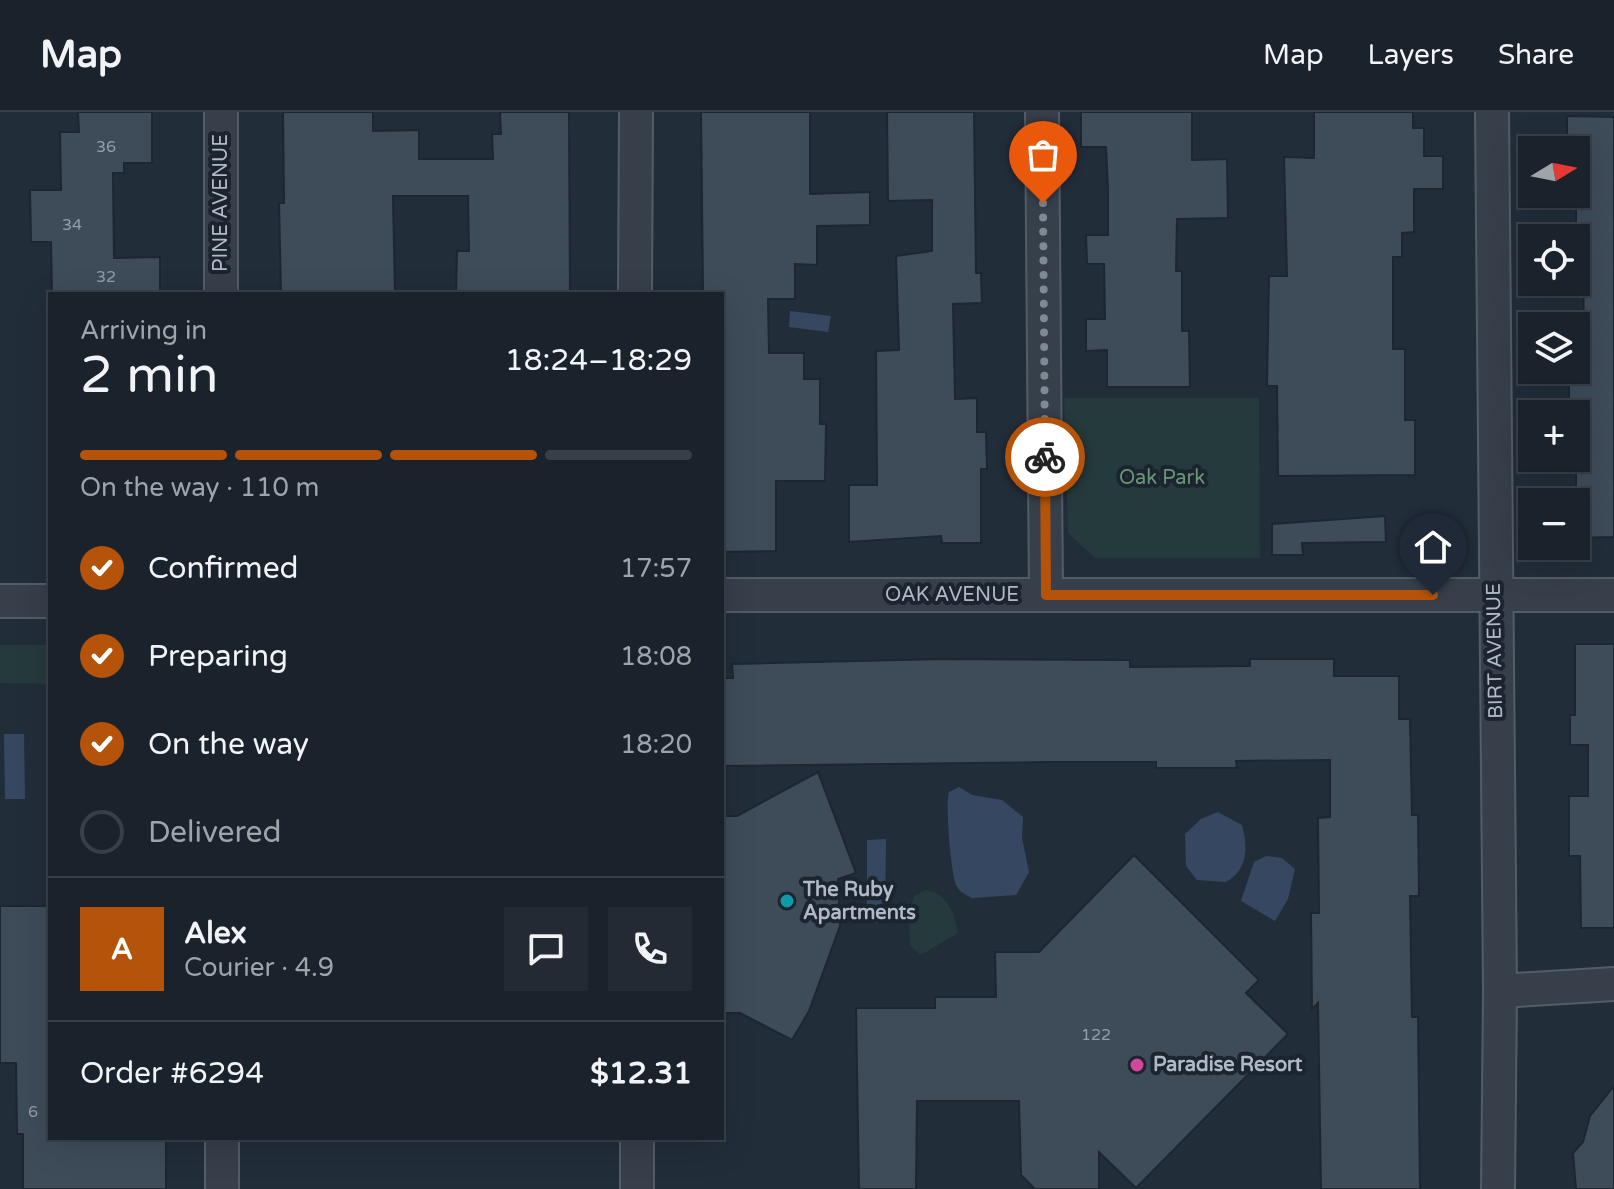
<!DOCTYPE html>
<meta charset="utf-8">
<style>
:root{--surface:#1a222c;--page:#232a34;--text:#f1f3f6;--muted:#9fa4a9;--line:#383f48;--accent:#b45309}
body{margin:0;font-family:"Varela Round",sans-serif;background:var(--page);color:var(--text);height:100vh;display:flex;flex-direction:column;font-size:30px;white-space:nowrap}
*{box-sizing:border-box;margin:0}
p{font-size:26px;color:var(--muted)}
.icon{flex:none;width:44px;height:44px;fill:none;stroke:currentColor;stroke-width:2;stroke-linecap:round;stroke-linejoin:round}
.map{position:relative;flex:1;overflow:hidden}
.sheet{position:absolute;left:48px;top:180px;width:676px;height:848px;display:flex;flex-direction:column;background:var(--surface);border-radius:0px;box-shadow:0 8px 32px #0002,0 0 0 2px var(--line)}
.sheet>*{flex:none}
.needle{width:52px;rotate:80deg}
.controls{position:absolute;left:1518px;top:24px;display:grid;gap:16px}
.controls a{display:grid;place-items:center;width:72px;height:72px;border-radius:0px;background:var(--surface);box-shadow:0 8px 32px #0002,0 0 0 2px var(--line);font-size:40px}
.pin{position:absolute;display:grid;place-items:center;width:68px;height:68px;color:#fff;margin:-82px -34px;border-radius:50% 50% 50% 0;rotate:-45deg;box-shadow:0 0 8px #0007}
.pin .icon{rotate:45deg}
.courier{position:absolute;display:grid;place-items:center;width:80px;height:80px;margin:-40px;border:6px solid #b45309;border-radius:50%;background:#fff;color:#222;box-shadow:0 2px 10px #0007}
.headline em{font-style:normal;font-weight:600}
.headline div{display:flex;flex-direction:column-reverse}
.headline{display:flex;align-items:center;justify-content:space-between;height:136px;padding:0 32px}
h1{font-size:52px;font-weight:600;line-height:60px}
.bar{display:grid;grid-template-columns:repeat(4,1fr);gap:12px 8px;align-content:center;height:96px;padding:0 32px}
.bar i{height:10px;border-radius:6px;background:var(--line)}
.bar .active{background:var(--accent)}
.bar p{grid-column:span 4}
.line{display:flex;align-items:center;gap:20px;padding:0 32px;border-top:2px solid var(--line)}
.line div{flex:1}
.round{display:grid;place-items:center;flex:none;width:84px;height:84px;border-radius:0px;background:var(--page)}
ol{padding:0 32px;list-style:none}
li{display:flex;align-items:center;gap:24px;height:88px}
li p{margin-inline-start:auto}
li .icon{padding:8px;border-radius:50%;background:var(--accent);color:#fff;stroke-width:4}
li:last-child{color:var(--muted)}
li i{width:44px;height:44px;border:4px solid var(--line);border-radius:50%}
header{display:flex;align-items:center;gap:48px;box-sizing:border-box;height:112px;padding:0 40px;background:var(--surface);border-bottom:2px solid var(--line)}
header strong{font-size:38px}
nav{display:flex;gap:44px;margin-inline-start:auto;font-size:28px}
.map>svg:first-child{display:block}
</style>
<header>
<strong>Map</strong>
<nav><a>Map</a><a>Layers</a><a>Share</a></nav>
</header>
<div class="map">
<svg width="1614" height="1077" viewBox="0 0 1614 1077">
<rect width="100%" height="100%" fill="#222d3a"/>
<!-- green -->
<path fill="#253a3c" d="M1064,286H1259L1260,446H1095L1068,421Z
M0,533H50V572L0,571Z
M926,778C947,781 955,802 958,821L921,843L910,834L909,803L914,784Z"/>
<!-- water -->
<path fill="#364861" d="M790,199L831,204L828,220L789,215Z
M4,622H24L25,687H5Z
M959,675L972,683L1002,688L1023,705L1022,726L1029,760L1016,783L972,786C966,783 960,780 957,775C951,766 945,690 949,680Z
M1218,700L1242,713C1248,735 1248,758 1226,770L1197,768L1186,754L1185,722L1201,707Z
M886,727L885,811H867V728Z
M1266,744L1282,746L1295,757L1288,787L1275,809L1241,789L1254,750Z"/>
<!-- building -->
<path fill="#3e4b59" stroke="#1d2631" stroke-width="2" d="M78,0H152V51H124V61H113L114,146L160,145V182H52L51,130H31L30,78H61L60,20H79Z
M283,0H373V19L419,18V47H493L492,22H501L500,0H569L570,182H456L457,139H469L468,84H393L395,182H281L279,91H284Z
M701,0H810V82L870,80V113L817,114V153L795,152V187H768L769,241H804V267H820V312H826L825,369H776V439L722,440V182H703Z
M887,0H974L976,161H981L982,191L953,192L955,287L977,286V320H986L987,357H981V431H942L941,424L849,430V373H877L876,239L899,238L896,144L932,139V88L888,89Z
M1081,0H1192V48L1227,47L1228,106L1177,107L1176,159H1182V219H1189L1190,275H1107V238L1086,239V207H1105L1104,152H1087L1086,123H1108V78L1106,35H1081Z
M1314,0H1413V16H1424V44H1443V77H1414V120L1402,121V145H1393V237H1405V308H1415V363L1278,364L1277,274H1267L1269,164H1287L1284,45L1314,46Z
M1567,4L1614,5V425L1576,426V302L1569,299V272H1576V226H1584L1583,150H1576V38H1567Z
M1385,404L1386,430L1302,431L1303,443H1272V412Z
M1575,532H1614V816H1581L1580,744H1569V684H1588V633H1570V603H1575Z
M943,547L1130,548V555L1250,554V547H1334V564H1399V607H1410L1412,703H1418L1419,784H1410L1412,905H1418L1420,1077H1321L1318,891L1312,897L1311,801H1319L1318,706L1330,705V648L1236,649L1237,656H1156V650H1050L722,654V566H733L732,552Z
M818,660L856,761L838,767L840,814L809,899L792,928L740,901H722V704H737Z
M1134,743L1259,868L1246,881L1288,922L1136,1076L1099,1040V1077H1035L1021,1063L1019,989H917L916,1077H859L856,896H935V885H996L995,840H1039Z
M0,794H50V1026L166,1028V1077H23V1022H17L16,951H0Z
M1614,974V1077H1576L1573,1041L1583,1030L1590,1004Z"/>
<g fill="none" stroke-linecap="round" stroke-linejoin="round">
<defs>
<path id="minor" d="M1042,0L1046,483
M1492,0L1500,879L1498,1077
M221,182V0
M635,182L636,0
M722,483H1614
M0,489H50
M1500,879L1614,872
M222,1026V1077
M637,1026V1077"/>
</defs>
<!-- minor casing -->
<use href="#minor" stroke="#545c68" stroke-width="36"/>
<!-- minor -->
<use href="#minor" stroke="#363f4a" stroke-width="32"/>
</g>
<g fill="none" stroke-linecap="round" stroke-linejoin="round">
<!-- done -->
<path stroke="#7f8895" stroke-width="8" stroke-dasharray="0 14.4" d="M1043,91L1045,345"/>
<!-- route -->
<path stroke="#b45309" stroke-width="10" d="M1045,345L1046,483H1433"/>
</g>
<!-- markers -->
<circle fill="#0f9aa8" stroke="#1b242f" stroke-width="3" cx="787" cy="789" r="8"/>
<circle fill="#d1479c" stroke="#1b242f" stroke-width="3" cx="1137" cy="953" r="8"/>
<g text-anchor="middle" dominant-baseline="central" stroke-width="8" stroke-linejoin="round" paint-order="stroke">
<!-- number labels -->
<g font-size="16" fill="#949eab">
<text x="106" y="35">36</text>
<text x="72" y="113">34</text>
<text x="106" y="165">32</text>
<text x="1096" y="923">122</text>
<text x="33" y="1000">6</text>
</g>
<!-- street labels -->
<g font-size="20" fill="#b1b9c6" stroke="#1b242f">
<text transform="translate(221 91) rotate(-90)">PINE AVENUE</text>
<text x="952" y="483">OAK AVENUE</text>
<text transform="translate(1495 539) rotate(-91)">BIRT AVENUE</text>
</g>
<!-- park labels -->
<g font-size="20" fill="#699773" stroke="#1b242f">
<text x="1162" y="366">Oak Park</text>
</g>
<!-- poi labels -->
<g font-size="20" font-weight="bold" fill="#b1b9c6" stroke="#1b242f" text-anchor="start">
<text x="803" y="778">The Ruby<tspan x="803" dy="23">Apartments</tspan></text>
<text x="1153" y="953">Paradise Resort</text>
</g>
</g>
</svg>
<div class="controls">
<a><svg class="needle" viewBox="-14 -14 28 28"><path d="M0-13l5 13h-10z" fill="#e53935"/><path d="M0 13l5-13h-10z" fill="#9fa4a9"/></svg></a>
<a><svg class="icon" aria-label="locate" viewBox="0 0 24 24"><circle cx="12" cy="12" r="6"/><path d="M12 2v4M12 18v4M2 12h4M18 12h4"/></svg></a>
<a><svg class="icon" aria-label="layers" viewBox="0 0 24 24"><path d="M12 4l9 5-9 5-9-5zM3 14l9 5 9-5"/></svg></a>
<a>+</a>
<a>−</a>
</div>
<div class="pin" style="left:1043px;top:91px;background:#ea580c"><svg class="icon" aria-label="bag" viewBox="0 0 24 24"><path d="M5 8h14l-1 12H6zM9 8a3 3 0 0 1 6 0"/></svg></div>
<div class="pin" style="left:1433px;top:483px;background:#1f2937"><svg class="icon" aria-label="home" viewBox="0 0 24 24"><path d="M3 11l9-7 9 7M6 9v11h12V9"/></svg></div>
<div class="courier" style="left:1045px;top:345px"><svg class="icon" aria-label="bike" viewBox="0 0 24 24"><circle cx="6" cy="16" r="4"/><circle cx="18" cy="16" r="4"/><path d="M6 16l4-8h5l3 8M10 8l3 8H6M13 5h3"/></svg></div>
<section class="sheet">
<div class="headline"><div><h1>2 min</h1><p>Arriving in</p></div><em>18:24–18:29</em></div>
<div class="bar"><i class="active"></i><i class="active"></i><i class="active"></i><i></i><p>On the way · 110 m</p></div>
<ol>
<li><svg class="icon" aria-label="check" viewBox="0 0 24 24"><path d="M5 12l5 5 9-10"/></svg>Confirmed<p>17:57</p></li>
<li><svg class="icon" aria-label="check" viewBox="0 0 24 24"><path d="M5 12l5 5 9-10"/></svg>Preparing<p>18:08</p></li>
<li><svg class="icon" aria-label="check" viewBox="0 0 24 24"><path d="M5 12l5 5 9-10"/></svg>On the way<p>18:20</p></li>
<li><i></i>Delivered</li>
</ol>
<div class="line" style="height:144px"><b class="round" style="background:var(--accent);color:#fff">A</b><div><b>Alex</b><p>Courier · 4.9</p></div><a class="round"><svg class="icon" aria-label="chat" viewBox="0 0 24 24"><path d="M4 5h16v11H9l-5 4z"/></svg></a><a class="round"><svg class="icon" aria-label="phone" viewBox="0 0 24 24"><path d="M5 4h4l2 5-3 2q2 4 5 5l2-3 5 2v4C11 20 4 13 5 4z"/></svg></a></div>
<div class="line" style="height:104px"><div>Order #6294</div><b>$12.31</b></div>
</section>
</div>
